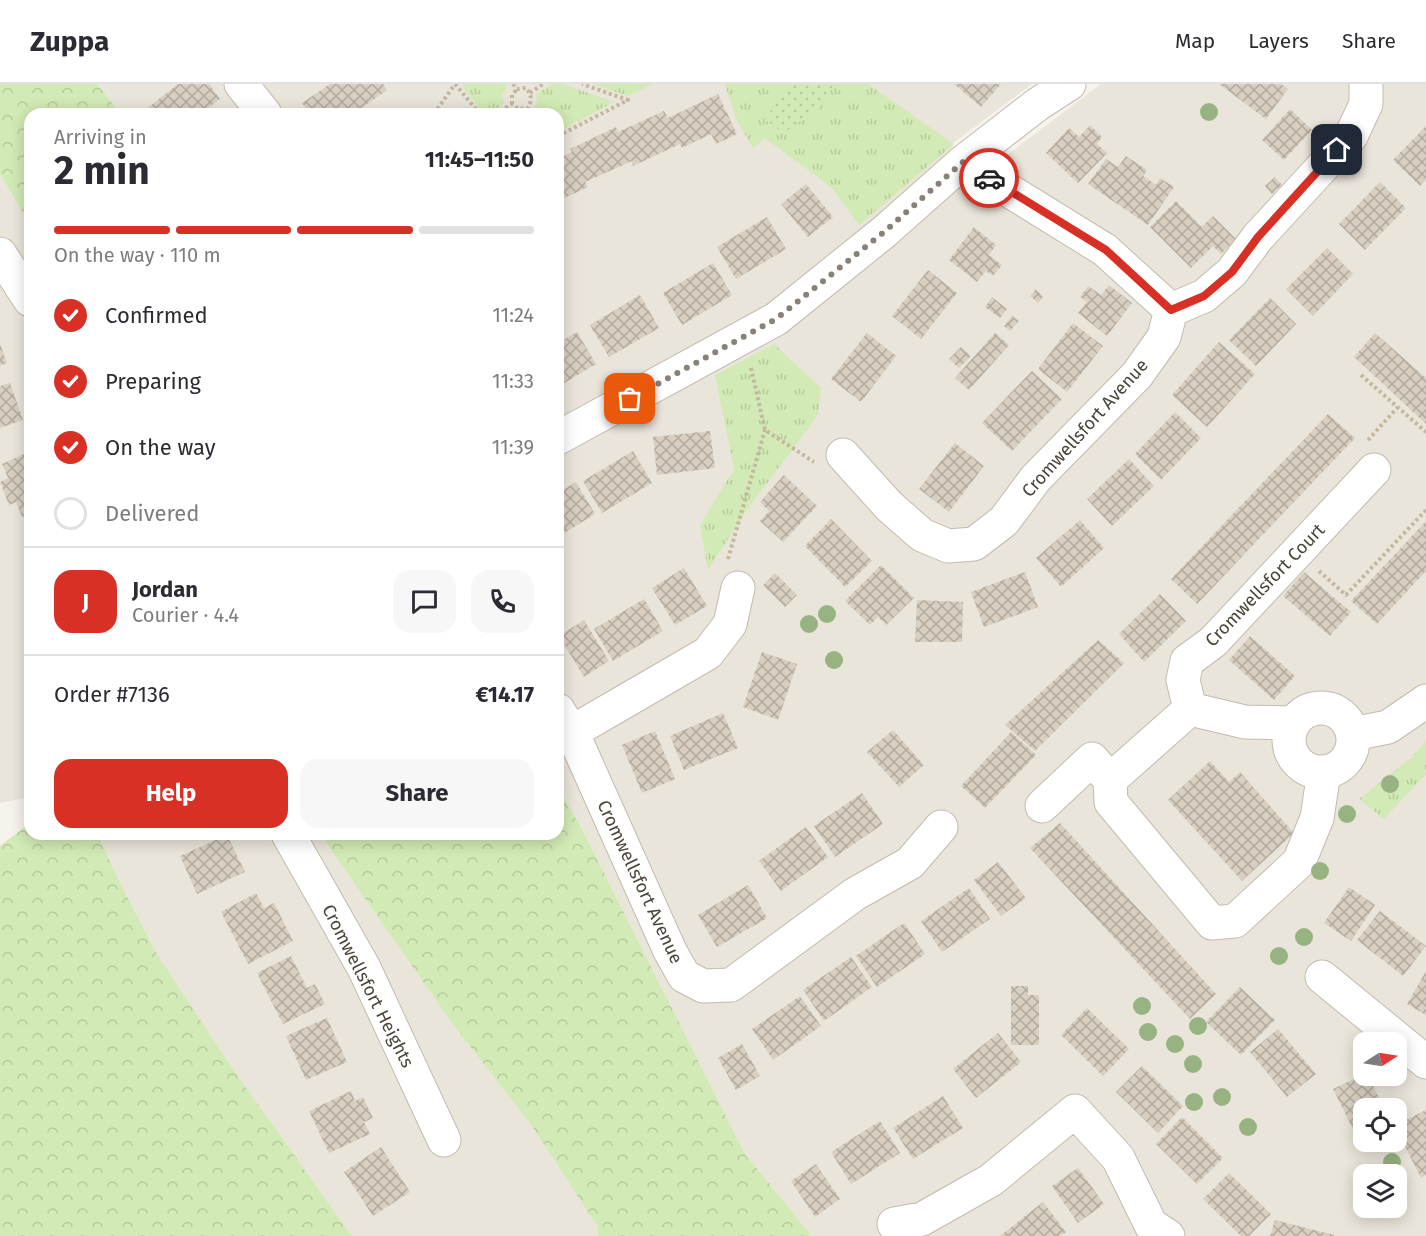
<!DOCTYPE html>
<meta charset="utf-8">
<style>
:root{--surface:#fff;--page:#f7f7f7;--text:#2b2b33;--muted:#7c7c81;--line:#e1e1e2;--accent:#d93025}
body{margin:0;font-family:"Fira Sans",sans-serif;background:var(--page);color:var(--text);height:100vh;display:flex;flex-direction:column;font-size:22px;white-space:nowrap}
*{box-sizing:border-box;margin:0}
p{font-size:20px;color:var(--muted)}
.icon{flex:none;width:33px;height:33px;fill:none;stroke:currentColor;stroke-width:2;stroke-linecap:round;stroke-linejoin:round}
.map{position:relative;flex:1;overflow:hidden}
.panel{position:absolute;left:24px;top:24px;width:540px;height:732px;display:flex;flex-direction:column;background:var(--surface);border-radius:18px;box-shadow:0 3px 15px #0003}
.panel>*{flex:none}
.needle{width:39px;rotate:78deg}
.buttons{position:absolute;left:1353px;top:948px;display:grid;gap:12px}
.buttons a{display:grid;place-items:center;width:54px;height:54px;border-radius:12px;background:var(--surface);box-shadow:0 3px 15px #0003;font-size:30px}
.pin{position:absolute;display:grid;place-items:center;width:51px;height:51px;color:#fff;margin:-26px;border-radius:12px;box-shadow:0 3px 9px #0006}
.courier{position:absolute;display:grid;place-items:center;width:60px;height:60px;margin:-30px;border:4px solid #d93025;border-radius:50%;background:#fff;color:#222;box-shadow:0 2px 8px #0007}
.headline em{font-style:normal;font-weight:700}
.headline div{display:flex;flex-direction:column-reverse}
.headline{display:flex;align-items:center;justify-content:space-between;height:102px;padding:0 30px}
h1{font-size:39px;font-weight:700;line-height:45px}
.bar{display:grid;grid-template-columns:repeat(4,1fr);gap:9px 6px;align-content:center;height:72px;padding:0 30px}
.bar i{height:8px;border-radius:4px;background:var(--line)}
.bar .on{background:var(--accent)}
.bar p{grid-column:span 4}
.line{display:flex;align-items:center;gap:15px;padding:0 30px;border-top:2px solid var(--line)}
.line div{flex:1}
.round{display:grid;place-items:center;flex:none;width:63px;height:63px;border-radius:18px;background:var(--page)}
ol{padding:0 30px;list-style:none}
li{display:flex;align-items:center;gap:18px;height:66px}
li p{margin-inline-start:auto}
li .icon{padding:6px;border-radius:50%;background:var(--accent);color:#fff;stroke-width:4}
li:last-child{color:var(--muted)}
li i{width:33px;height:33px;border:3px solid var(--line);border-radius:50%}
.cta{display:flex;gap:12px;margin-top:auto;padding:12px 30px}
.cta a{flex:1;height:69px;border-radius:18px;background:var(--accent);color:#fff;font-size:24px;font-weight:700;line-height:69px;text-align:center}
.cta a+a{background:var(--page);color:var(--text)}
header{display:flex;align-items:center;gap:36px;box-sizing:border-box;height:84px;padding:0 30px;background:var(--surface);border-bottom:2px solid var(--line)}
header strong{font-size:28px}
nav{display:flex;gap:33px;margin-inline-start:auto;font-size:21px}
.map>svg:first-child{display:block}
</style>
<header>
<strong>Zuppa</strong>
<nav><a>Map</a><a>Layers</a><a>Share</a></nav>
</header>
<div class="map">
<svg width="1426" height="1152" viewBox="0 0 1426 1152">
<defs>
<pattern id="grass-tufts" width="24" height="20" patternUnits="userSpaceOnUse" patternTransform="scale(1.5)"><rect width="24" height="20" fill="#d2eab5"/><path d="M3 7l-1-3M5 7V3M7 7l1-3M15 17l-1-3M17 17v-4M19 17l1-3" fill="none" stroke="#b6ca9c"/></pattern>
<pattern id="forest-crowns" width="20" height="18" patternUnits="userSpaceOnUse" patternTransform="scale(1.5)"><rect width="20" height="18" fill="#d2eab5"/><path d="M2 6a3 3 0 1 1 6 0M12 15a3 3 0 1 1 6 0" fill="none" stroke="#b6ca9c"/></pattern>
<pattern id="park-dots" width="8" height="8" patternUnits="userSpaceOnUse" patternTransform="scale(1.5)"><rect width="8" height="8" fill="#d2eab5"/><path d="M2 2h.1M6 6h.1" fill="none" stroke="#b6ca9c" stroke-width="1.8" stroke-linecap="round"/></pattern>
<pattern id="building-cross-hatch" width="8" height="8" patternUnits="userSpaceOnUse" patternTransform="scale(1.5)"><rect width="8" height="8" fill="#d8cfc1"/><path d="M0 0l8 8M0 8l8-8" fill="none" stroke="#b1aa9e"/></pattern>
</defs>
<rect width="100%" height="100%" fill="#f6f3ec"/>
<!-- residential -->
<path fill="#eae5da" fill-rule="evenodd" d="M97,0H1032L949,62L1007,71L1101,0H1426V1152H812L745,1070L582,745L558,703V30H121ZM1364,958H1396V992H1364ZM1364,1024H1396V1058H1364ZM1364,1090H1396V1124H1364Z
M0,90L30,141V713L0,719Z
M98,750H320L451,938L532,1042L597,1142L598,1152H352L233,985L157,870L119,797Z"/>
<!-- grass -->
<path fill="url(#grass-tufts)" d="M465,0H505L507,3L502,11L504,19L489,30H484L462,3Z
M552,0H563L614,18L558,48V30H535L533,26L537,17L536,10Z
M592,0H652L628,12Z
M725,0H868L954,60L859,141L831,103L765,54L753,64L736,35Z
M774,260L821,304L818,331L747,426L708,486L700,441L734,385L715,291Z
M1426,657V690L1384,735L1359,715L1412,673Z"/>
<!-- forest -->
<path fill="url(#forest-crowns)" d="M0,0H97L121,30H30V141L0,90Z
M558,703L582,745L745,1070L812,1152H598L597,1142L532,1042L451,938L320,750H558Z
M30,739V750H98L119,797L157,870L233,985L352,1152H0V762Z"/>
<!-- park -->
<path fill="url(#park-dots)" d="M790,0H834C829,9 827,17 819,24C808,35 794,38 784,50L765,35Z"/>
<!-- building -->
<path fill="url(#building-cross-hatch)" d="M178,0H209L220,15L200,30H140Z
M330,0H383L387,6L353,30H310L302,19Z
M954,0H1001L981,23Z
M1219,0H1281L1288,5L1266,35Z
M718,10L737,50L716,60L711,50L682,64L680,60L633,82L632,77L585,98L588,103L558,117V75L572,68L570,65L616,43L618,48L664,27L668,34Z
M1290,25L1312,46L1284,76L1262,56Z
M1090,41L1102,53L1097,60L1107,69L1078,99L1046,69L1069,44L1079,53Z
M1426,42V96L1420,102L1393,76Z
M1126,72L1147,86L1143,92L1156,101L1160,94L1174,103L1148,141L1088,100L1106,75L1118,83Z
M1275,93L1282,101L1272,110L1265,102Z
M1380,98L1406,124L1365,166L1339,140Z
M806,100L833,133L808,153L781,120Z
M1176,117L1202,143L1213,132L1236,155L1221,170L1213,162L1191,184L1150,143Z
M767,133L786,165L736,195L717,163Z
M974,143L996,161L989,171L1002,181L993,192L986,187L977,198L949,176Z
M1327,164L1353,190L1313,232L1286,205Z
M713,179L732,211L682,241L663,209Z
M928,186L957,209L921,255L892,232Z
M1109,201L1132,219L1107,252L1078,229L1087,218L1080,213L1088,202L1101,211Z
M1036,205L1043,213L1038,219L1030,212Z
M640,211L659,244L609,273L590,241Z
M992,213L1007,225L1000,234L985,223Z
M1270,214L1296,240L1256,282L1229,256Z
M1012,232L1019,237L1010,247L1004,242Z
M1073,239L1103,262L1067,308L1038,285Z
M577,248L596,280L558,303V259Z
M867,249L896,272L861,318L831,295Z
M995,249L1009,261L969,306L955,294Z
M1375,249L1426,294V340L1354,273Z
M1219,258L1255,290L1207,343L1172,311Z
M0,260L7,279L0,282Z
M961,263L971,272L959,284L949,275Z
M1032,287L1062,315L1012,367L982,339Z
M10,299L23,336L0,344V302Z
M1175,328L1201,354L1161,396L1135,370Z
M1328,330L1355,354L1197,520L1171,495Z
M710,347L715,384L657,391L653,353Z
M955,359L984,382L949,428L919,405Z
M633,367L652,399L602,429L583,397Z
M26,369L30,378V430L22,433L16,418L9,421L0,398L8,394L2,380Z
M1129,375L1154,402L1112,442L1087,415Z
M784,391L817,422L783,458L760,437L769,427L760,418Z
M576,398L595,430L558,453V409Z
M831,435L872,477L845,503L805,462Z
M1080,436L1104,464L1061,503L1036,474Z
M1426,437V487L1377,540L1351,517Z
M881,481L914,514L886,541L878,533L870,541L845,517Z
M684,484L707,522L675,541L652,504Z
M1025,488L1038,523L984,543L971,508Z
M1304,488L1351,528L1330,552L1283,512Z
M775,489L797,511L785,523L763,501Z
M1160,510L1186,537L1144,578L1119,550Z
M644,515L663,547L613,577L594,545Z
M917,516L963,518L962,558H915Z
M584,536L609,577L584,593L559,552Z
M1250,552L1295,592L1274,616L1229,576Z
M1098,556L1124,579L1035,667L1005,641Z
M762,568L797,580L778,636L743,623Z
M723,629L738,664L684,686L670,652Z
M893,646L924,681L899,703L867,668Z
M655,647L675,695L642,709L622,661Z
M1011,648L1036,671L985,724L961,702Z
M1210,677L1229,698L1240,688L1294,749L1242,797L1168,716Z
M862,709L883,740L835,773L814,742Z
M1060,739L1216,910L1190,935L1030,764Z
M806,743L828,773L781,807L759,777Z
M227,751L245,788L197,810L180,772Z
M998,778L1026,814L1001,832L974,796Z
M748,801L767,834L717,863L698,831Z
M1349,803L1375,821L1351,857L1324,839Z
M969,804L990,835L942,868L921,837Z
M256,809L264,824L274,819L293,857L248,880L221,828Z
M1380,827L1426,862L1403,892L1357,856Z
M904,839L925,870L877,903L856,872Z
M291,872L307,904L315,900L325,920L283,940L257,889Z
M851,873L872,903L824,937L803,906Z
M1426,887V931L1407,920Z
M1011,902H1028V911H1039V961H1011Z
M1240,903L1275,936L1241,971L1206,938Z
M800,912L821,942L773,976L752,945Z
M1087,924L1129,965L1103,992L1061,951Z
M327,934L347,978L306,996L286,952Z
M1278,945L1316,990L1287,1013L1250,968Z
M998,949L1021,978L976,1014L953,985Z
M742,960L760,992L736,1006L718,974Z
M1142,982L1183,1022L1158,1049L1116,1008Z
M1364,990V992H1368L1384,1024H1364V1055L1359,1057L1333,1005Z
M351,1007L355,1017L363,1013L373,1034L364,1038L370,1050L329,1069L309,1027Z
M943,1012L963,1044L913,1075L893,1044Z
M1426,1026V1091L1421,1094L1396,1045V1041Z
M1182,1033L1223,1074L1197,1100L1156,1060Z
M880,1037L900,1069L851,1100L831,1068Z
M381,1063L410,1108L373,1132L344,1088Z
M816,1080L840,1115L815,1133L791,1097Z
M1078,1084L1104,1120L1078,1139L1052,1102Z
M1229,1089L1271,1130L1249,1152H1241L1203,1115Z
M1043,1118L1066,1148L1060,1152H1000Z
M1275,1136L1334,1151V1152H1270Z"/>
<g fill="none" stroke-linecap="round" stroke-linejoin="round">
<defs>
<path id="minor" d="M241,0L265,30
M963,78L1105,166L1171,226
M0,170L30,216
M558,354L776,235L884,148L963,78L1038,20L1069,0
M843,371L889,422L922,451L948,462L974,460L1004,437L1036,394L1137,291L1164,253L1171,226L1204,212L1232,188L1258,153L1351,52L1366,20V0
M1289 656a32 32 0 1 1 64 0a32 32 0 1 1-64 0Z
M1190,625L1245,638L1294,639
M558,626L572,648L670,867L684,892L703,902L731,901L855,810L910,779L941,743
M572,648L708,569L730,540L738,504
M1353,650L1388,643L1426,617
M1324,688L1317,734L1299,778L1235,837L1212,839L1111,718L1110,696L1190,625L1183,596L1187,577L1213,558L1374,386
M1042,722L1092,675L1110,696
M288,750L364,884L444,1056
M1322,893L1426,978
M894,1140L922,1135L991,1096L1075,1027L1118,1074L1151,1141L1168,1152"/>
</defs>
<!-- minor casing -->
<use href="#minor" stroke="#c2bbae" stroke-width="35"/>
<!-- path -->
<path stroke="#c4b79f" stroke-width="4" stroke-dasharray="3 3" stroke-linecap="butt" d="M455,0L480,30
M513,0L517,5L526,4C532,11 532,16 528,24L531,30
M530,9L543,0
M512,20V11L517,5
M434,30L455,0
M495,30L512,20L518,25L528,24
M558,52L628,16L582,0
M751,284L765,346L814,378
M1361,291L1426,348
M1368,356L1398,323
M728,475L765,346
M1319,487L1346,511L1426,426"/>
<!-- minor -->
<use href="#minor" stroke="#fff" stroke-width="33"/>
</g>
<!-- trees -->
<g fill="#97b381">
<circle cx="1209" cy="28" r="9"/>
<circle cx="827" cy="530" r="9"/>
<circle cx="809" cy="540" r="9"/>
<circle cx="834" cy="576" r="9"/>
<circle cx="1390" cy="700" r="9"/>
<circle cx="1347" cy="730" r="9"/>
<circle cx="1320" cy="787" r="9"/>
<circle cx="1304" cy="853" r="9"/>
<circle cx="1279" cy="872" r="9"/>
<circle cx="1142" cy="922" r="9"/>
<circle cx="1198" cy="942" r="9"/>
<circle cx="1148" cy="948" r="9"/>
<circle cx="1175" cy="960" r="9"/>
<circle cx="1193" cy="980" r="9"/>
<circle cx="1222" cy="1013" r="9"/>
<circle cx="1194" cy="1018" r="9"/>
<circle cx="1248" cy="1043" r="9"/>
<circle cx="1392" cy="1078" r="9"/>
</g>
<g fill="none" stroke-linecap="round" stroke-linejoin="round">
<!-- done -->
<path stroke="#878178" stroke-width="6" stroke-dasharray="0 10.8" d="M630,315L776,235L884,148L963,78L989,94"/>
<!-- route -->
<path stroke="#d93025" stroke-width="8" d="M989,94L1106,166L1171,226L1204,212L1232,188L1258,153L1337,66"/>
</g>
<g text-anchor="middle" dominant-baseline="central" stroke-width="4.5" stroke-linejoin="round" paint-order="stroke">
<!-- street labels -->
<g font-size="18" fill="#4b4439" stroke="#fff">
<text transform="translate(1085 344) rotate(-48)">Cromwellsfort Avenue</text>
<text transform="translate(1265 501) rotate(-46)">Cromwellsfort Court</text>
<text transform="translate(640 798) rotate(65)">Cromwellsfort Avenue</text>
<text transform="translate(368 902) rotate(63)">Cromwellsfort Heights</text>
</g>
</g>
</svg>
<div class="buttons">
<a><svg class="needle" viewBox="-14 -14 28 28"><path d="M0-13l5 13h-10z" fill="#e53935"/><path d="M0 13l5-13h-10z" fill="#7c7c81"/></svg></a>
<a><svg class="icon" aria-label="locate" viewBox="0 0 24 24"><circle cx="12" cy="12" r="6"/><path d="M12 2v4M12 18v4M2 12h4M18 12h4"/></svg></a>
<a><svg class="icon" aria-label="layers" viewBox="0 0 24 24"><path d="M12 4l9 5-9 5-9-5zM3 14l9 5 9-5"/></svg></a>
</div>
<div class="pin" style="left:630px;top:315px;background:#ea580c"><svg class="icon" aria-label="bag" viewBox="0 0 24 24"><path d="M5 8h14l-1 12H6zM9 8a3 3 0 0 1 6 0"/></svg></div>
<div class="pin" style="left:1337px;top:66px;background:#1f2937"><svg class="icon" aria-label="home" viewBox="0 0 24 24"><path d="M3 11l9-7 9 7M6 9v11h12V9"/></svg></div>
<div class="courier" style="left:989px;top:94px"><svg class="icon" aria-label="car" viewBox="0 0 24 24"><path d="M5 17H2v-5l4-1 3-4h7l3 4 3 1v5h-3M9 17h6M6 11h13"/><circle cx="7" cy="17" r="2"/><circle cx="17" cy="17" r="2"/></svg></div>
<section class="panel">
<div class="headline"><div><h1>2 min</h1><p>Arriving in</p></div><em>11:45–11:50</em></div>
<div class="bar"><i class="on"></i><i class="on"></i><i class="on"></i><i></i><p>On the way · 110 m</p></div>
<ol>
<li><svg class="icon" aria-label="check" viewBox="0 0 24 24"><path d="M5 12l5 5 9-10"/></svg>Confirmed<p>11:24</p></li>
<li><svg class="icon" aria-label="check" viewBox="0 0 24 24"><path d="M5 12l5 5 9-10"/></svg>Preparing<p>11:33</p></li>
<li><svg class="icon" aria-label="check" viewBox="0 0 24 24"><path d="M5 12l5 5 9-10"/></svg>On the way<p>11:39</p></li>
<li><i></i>Delivered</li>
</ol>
<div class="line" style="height:108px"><b class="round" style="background:var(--accent);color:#fff">J</b><div><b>Jordan</b><p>Courier · 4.4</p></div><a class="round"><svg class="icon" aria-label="chat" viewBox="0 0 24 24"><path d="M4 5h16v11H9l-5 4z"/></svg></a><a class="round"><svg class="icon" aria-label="phone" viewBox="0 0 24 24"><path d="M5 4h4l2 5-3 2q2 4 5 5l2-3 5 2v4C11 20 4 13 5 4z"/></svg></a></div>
<div class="line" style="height:78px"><div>Order #7136</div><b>€14.17</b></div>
<div class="cta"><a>Help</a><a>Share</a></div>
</section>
</div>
